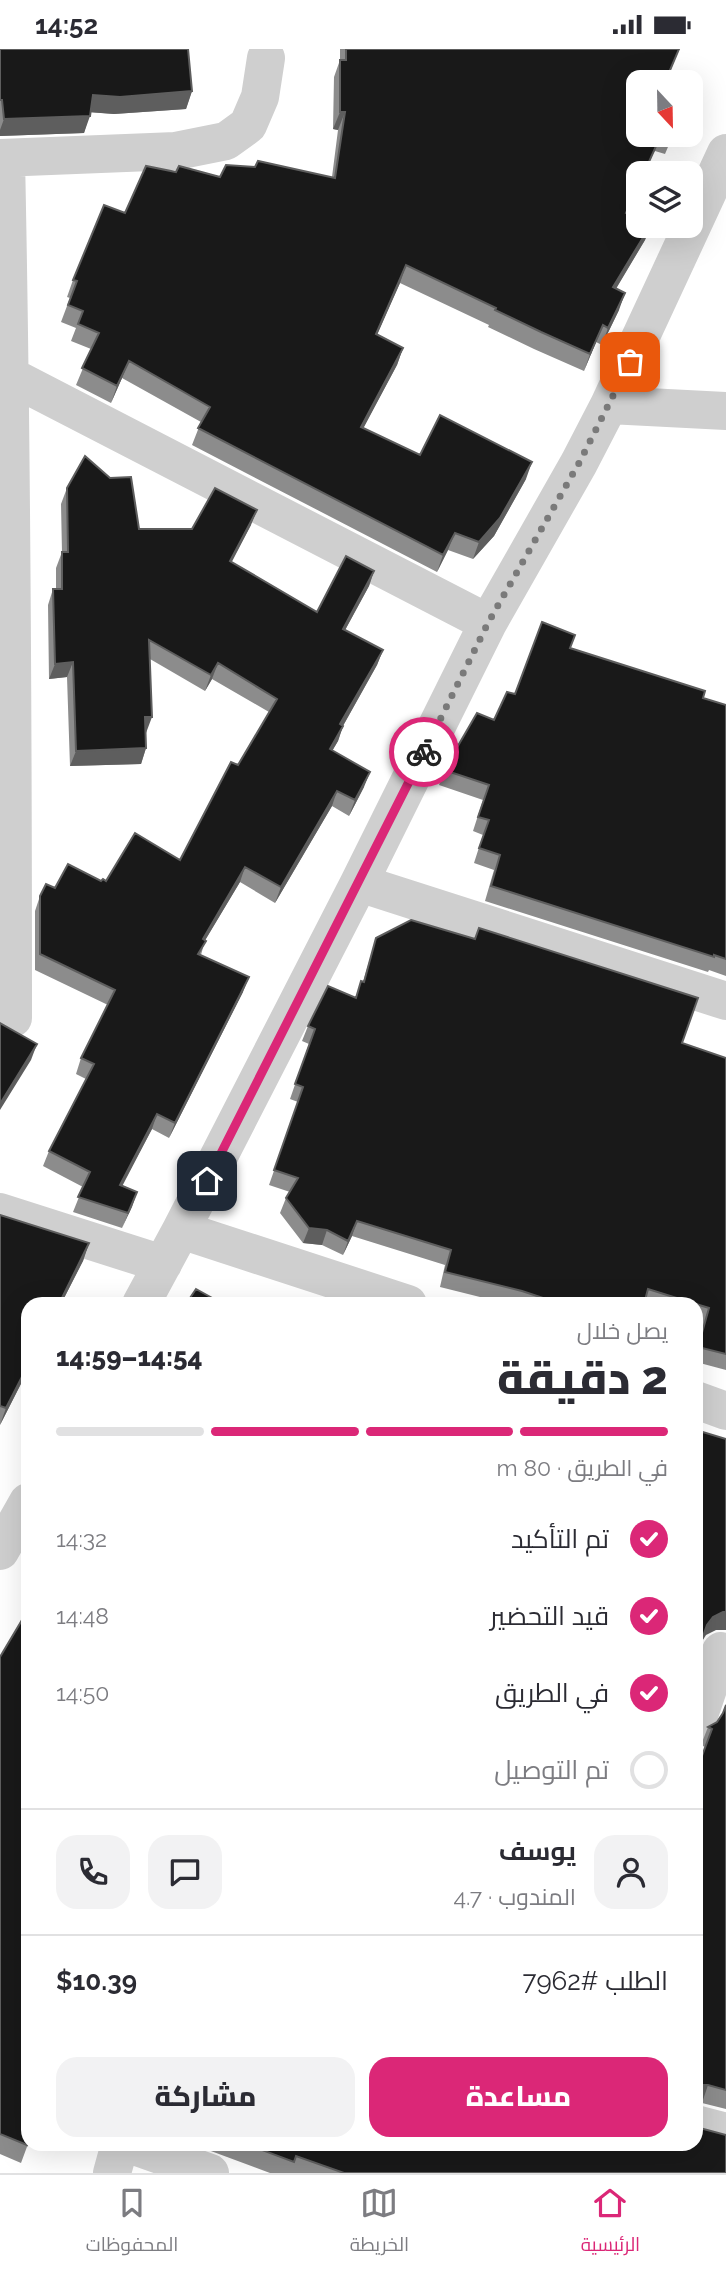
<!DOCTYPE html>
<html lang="ar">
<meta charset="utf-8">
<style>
:root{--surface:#fff;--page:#f2f2f3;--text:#2b2b33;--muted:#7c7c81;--line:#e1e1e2;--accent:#db2777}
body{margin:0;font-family:Raleway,Cairo,sans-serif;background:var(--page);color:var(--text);direction:rtl;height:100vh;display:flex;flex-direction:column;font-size:26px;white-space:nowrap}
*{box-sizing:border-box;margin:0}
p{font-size:23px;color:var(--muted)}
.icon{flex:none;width:38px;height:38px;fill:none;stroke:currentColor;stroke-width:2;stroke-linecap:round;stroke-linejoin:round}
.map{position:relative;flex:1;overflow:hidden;direction:ltr}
.details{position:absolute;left:21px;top:1248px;width:682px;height:854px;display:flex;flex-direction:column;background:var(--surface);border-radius:21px;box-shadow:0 7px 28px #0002;direction:rtl}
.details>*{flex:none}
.needle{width:46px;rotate:158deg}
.buttons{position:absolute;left:626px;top:21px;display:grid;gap:14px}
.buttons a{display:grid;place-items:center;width:77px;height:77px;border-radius:14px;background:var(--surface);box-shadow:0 7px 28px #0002;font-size:35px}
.pin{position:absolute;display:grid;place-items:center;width:60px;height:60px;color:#fff;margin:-30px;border-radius:14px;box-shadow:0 4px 10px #0006}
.courier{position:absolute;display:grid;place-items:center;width:70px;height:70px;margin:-35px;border:5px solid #db2777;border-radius:50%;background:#fff;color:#222;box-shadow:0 2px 9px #0007}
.head em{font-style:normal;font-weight:800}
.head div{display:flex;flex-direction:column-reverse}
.head{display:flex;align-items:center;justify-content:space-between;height:119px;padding:0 35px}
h1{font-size:46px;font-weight:800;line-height:52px}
.bar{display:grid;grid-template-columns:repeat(4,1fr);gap:10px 7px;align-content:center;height:84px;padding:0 35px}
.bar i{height:9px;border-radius:5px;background:var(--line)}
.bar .selected{background:var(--accent)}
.bar p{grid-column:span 4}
.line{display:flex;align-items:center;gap:18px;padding:0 35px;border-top:2px solid var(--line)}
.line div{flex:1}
.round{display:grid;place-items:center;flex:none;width:74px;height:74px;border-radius:21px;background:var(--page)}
ol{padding:0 35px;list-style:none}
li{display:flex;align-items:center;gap:21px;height:77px}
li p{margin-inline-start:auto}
li .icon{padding:7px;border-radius:50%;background:var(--accent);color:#fff;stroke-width:4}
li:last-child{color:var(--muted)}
li i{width:38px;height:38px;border:4px solid var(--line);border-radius:50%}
.action{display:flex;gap:14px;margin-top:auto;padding:14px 35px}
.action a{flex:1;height:80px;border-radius:21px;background:var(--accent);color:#fff;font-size:28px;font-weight:800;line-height:80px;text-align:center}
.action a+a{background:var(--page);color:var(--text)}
.status{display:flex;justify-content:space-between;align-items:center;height:49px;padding:0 35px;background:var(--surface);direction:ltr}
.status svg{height:19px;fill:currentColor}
.tab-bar{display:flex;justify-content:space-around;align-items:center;height:98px;border-top:2px solid var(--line);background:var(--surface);font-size:19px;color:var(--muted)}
.tab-bar a{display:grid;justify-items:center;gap:4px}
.tab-bar .selected{color:var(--accent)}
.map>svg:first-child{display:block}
</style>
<div class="status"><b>14:52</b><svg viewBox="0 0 49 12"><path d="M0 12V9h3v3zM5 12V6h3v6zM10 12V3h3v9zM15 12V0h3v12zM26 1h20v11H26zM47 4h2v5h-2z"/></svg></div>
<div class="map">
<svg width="726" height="2124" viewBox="0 0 726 2124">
<rect width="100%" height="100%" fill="#fff"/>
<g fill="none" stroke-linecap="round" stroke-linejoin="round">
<!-- minor -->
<path stroke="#cfcfcf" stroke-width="38" d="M0,109L176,102L226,92L248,76L260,48L266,9
M6,109C12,396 13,683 13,969
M10,327L488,574
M609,356L726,362
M359,834L726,952
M0,1163L163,1215
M181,1181L408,1255
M141,1255L181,1181L359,834L488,574L579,414L609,356L726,104
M696,1351L726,1362
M0,1502L28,1453
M696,1675L721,1602
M696,2075L726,2083
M129,2095L210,2124
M112,2124L120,2095"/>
</g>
<!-- wall -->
<path fill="#8c8c8c" d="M0,0L192,42L186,60L114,65L90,63L84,84L0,87Z
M340,0H679L666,33L639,86H673L665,105L655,102L639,124V139L628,164L639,177H651L645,191L616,239L619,261L602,296L596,293L584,322L534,300L488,278L489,276L400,234L377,285L403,299L397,316L363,379L420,406L526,430L494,487L473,510L448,501L437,523L192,396L201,373L122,329L111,354L76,336L91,300L71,292L76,279L61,273L70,249L67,248L73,231L125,164L176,123L220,128H332L338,81L333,80L334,28L340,11Z
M67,439L139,480H192L251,476L231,513L317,563L374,522L369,537L345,581L383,601L377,616L343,677L338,692L332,702L364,738L349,767L332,757L275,854L240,833L205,891L201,906L243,943L169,1089L152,1080L122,1136L137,1143L122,1179L73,1163L83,1138L43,1117L49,1102L86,1030L76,1025L81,1009L108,956L35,921V862L40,847L55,839L106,832L180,811L238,716L269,663L212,630L205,642L150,610L146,684V699L141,715L70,717L67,628L49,630L48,556L53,540H56V519L62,503L61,455Z
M570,599L703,649L726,656V927L709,921L708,923L485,852L494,821L474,814L483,786L473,782L483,751L439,736L444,721L494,671L515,645Z
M479,879L682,994L726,1009V1321L696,1313V1299L703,1274L696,1272V1255H508L440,1238L445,1216L352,1187L343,1206L322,1196L303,1194L280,1164L286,1149L290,1143L269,1136L298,1053L290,1050L309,995L302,992L308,977L356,948L361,932L363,933L376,889L475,890Z
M0,1166L89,1194L83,1212L61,1255H28V1321L0,1376Z
M28,1561V1704L26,1708L28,2095L21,2114L0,2105V1608Z
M726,1655V2060L702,2054L705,1698L701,1696L708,1678L717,1673L722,1665Z
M192,2095H696L726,2124H270Z"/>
<!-- shaded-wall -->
<path fill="#5e5e5e" d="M192,42L186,60L114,65L87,63L93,46Z
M340,63H345L338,81L333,80Z
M90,67L84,84L0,87V81L4,70Z
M639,136V139L620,181L626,164Z
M650,177L645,191L607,255L613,238Z
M406,216L400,234L370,302L376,285Z
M625,244L619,261L602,296L608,279Z
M603,276L596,293L584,322L590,305Z
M403,299L397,316L355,395L361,378Z
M129,312L122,329L111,354L117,337Z
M532,413L526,430L494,487L473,510L479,493Z
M257,461L251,476L224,528L230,512Z
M455,484L448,501L437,523L443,506Z
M374,522L369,537L337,596L343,580Z
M383,601L377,616L335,691L340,675Z
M73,613L67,628L49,630L55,615Z
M218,614L212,630L205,642L211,626Z
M145,668H152L146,684H139Z
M343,677L338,692L324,716L330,700Z
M146,699L141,715L70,717L76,702Z
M370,723L364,738L349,767L355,751Z
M337,742L332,757L275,854L281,838Z
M245,818L240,833L197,905L203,890Z
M249,928L243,943L169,1089L175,1074Z
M37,995L31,1011L0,1061V1055Z
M157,1065L152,1080L115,1151L120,1136Z
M137,1143L132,1158L122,1179L128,1164Z
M357,1172L352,1187L343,1206L348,1192Z
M309,1179L327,1181L322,1196L303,1194Z
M89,1194L83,1212L61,1255H59Z
M28,1316V1321L0,1376L6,1359Z
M723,1563H726V1581H716L706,1586L701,1594L707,1576L713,1568Z
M696,2036H708L702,2054H696Z"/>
<!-- building -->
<path fill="#191919" stroke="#5e5e5e" stroke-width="2" d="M0,0H188L192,42L120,48L93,46L90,67L4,70L2,51H0Z
M346,0H679L665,33H639V86H661L644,124H639V136L626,164L639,169V177H650L613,238L625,244L608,279L603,276L590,305L541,283L495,261L496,259L406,216L376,285L403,299L361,378L420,406L440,366L532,413L500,469L479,493L455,484L443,506L198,379L210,358L129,312L117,337L82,319L99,284L78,275L83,262L68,256L77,232L73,231L104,156L125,164L146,117L176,123L179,117L220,128L226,116L255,118L258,112L335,129L345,63H340V11H346Z
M85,407L110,429L131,428L139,480H192L215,439L257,461L230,512L317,563L346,507L374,522L343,580L383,601L340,675L343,677L330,700L370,723L355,751L337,742L281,838L245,818L203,890L206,892L198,905L249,928L175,1074L157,1065L120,1136L137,1143L128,1164L78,1148L90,1123L49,1102L94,1015L81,1009L115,941L40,905V847L46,835L55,839L68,815L101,832L103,830L106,832L135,784L180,811L231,713L238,716L277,650L218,614L211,626L149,591L152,668H145L146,699L76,702L73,613L55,615L53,540H62V503H68L67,439Z
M542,573L575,586L570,599L705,642L703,649L726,656V910L714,906V908L491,837L500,806L479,799L489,771L478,768L489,736L444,721L477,664L494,671L507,643L515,645Z
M411,871L475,890L479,879L698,949L682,994L726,1009V1305L698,1298L709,1259L696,1255L648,1240L644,1255H561L522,1242L445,1223L451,1201L357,1172L348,1192L327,1181L309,1179L286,1149L298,1129L274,1121L303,1038L295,1035L315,980L308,977L328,937L356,949L361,932L364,933L376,889Z
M0,974L37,995L0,1055Z
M0,1166L89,1194L59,1255H28V1316L6,1359L0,1357Z
M196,1240L223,1255H186Z
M696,1381L726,1390V1563H723L713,1568L707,1576L696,1607Z
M28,1561V1698L23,1706L28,1709L27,2096L0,2085V1608Z
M726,1656V2041L708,2036H696V1723L712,1680L708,1678L717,1673L723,1664Z
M696,2078L726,2086V2124H344L296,2107L294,2113L246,2095H696Z"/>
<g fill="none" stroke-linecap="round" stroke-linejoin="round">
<!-- done -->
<path stroke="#7a7a7a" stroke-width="7" stroke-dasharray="0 12.6" d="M424,703L488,574L579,414L630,313"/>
<!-- route -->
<path stroke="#db2777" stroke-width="9" d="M207,1132L424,703"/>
</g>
</svg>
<div class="buttons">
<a><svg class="needle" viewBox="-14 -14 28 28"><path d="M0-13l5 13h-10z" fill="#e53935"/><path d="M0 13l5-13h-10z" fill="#7c7c81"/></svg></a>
<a><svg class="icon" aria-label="layers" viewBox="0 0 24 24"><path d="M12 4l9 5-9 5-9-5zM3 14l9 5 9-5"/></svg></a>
</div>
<div class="pin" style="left:630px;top:313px;background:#ea580c"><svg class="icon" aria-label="bag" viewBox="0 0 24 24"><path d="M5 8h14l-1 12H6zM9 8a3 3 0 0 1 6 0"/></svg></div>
<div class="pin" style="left:207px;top:1132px;background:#1f2937"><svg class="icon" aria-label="home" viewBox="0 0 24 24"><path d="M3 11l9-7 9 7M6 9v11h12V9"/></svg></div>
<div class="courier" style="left:424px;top:703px"><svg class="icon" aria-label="bike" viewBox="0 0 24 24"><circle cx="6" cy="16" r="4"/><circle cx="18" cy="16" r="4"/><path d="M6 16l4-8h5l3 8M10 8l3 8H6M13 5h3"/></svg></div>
<section class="details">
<div class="head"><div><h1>2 دقيقة</h1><p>يصل خلال</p></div><em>14:54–14:59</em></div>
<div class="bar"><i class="selected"></i><i class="selected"></i><i class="selected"></i><i></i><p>في الطريق · 80 m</p></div>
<ol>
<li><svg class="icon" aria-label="check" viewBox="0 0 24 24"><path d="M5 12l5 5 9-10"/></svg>تم التأكيد<p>14:32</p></li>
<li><svg class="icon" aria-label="check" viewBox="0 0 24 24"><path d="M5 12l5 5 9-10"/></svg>قيد التحضير<p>14:48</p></li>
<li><svg class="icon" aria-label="check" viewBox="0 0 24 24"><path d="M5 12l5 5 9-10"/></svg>في الطريق<p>14:50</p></li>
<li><i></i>تم التوصيل</li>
</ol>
<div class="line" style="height:126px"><a class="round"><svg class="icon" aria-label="person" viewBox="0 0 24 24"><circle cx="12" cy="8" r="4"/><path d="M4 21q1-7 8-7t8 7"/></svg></a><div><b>يوسف</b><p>المندوب · 4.7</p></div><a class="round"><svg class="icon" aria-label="chat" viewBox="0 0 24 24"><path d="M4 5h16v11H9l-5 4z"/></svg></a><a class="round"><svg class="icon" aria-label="phone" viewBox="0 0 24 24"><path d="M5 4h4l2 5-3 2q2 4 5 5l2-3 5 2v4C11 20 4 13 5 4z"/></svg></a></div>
<div class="line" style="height:91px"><div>الطلب #7962</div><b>$10.39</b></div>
<div class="action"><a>مساعدة</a><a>مشاركة</a></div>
</section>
</div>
<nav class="tab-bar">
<a class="selected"><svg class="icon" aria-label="home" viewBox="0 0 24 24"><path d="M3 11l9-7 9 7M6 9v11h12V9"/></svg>الرئيسية</a>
<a><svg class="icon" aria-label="map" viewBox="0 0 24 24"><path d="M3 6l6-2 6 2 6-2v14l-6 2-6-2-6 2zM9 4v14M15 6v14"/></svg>الخريطة</a>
<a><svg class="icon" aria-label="saved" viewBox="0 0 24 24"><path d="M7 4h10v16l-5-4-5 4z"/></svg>المحفوظات</a>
</nav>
